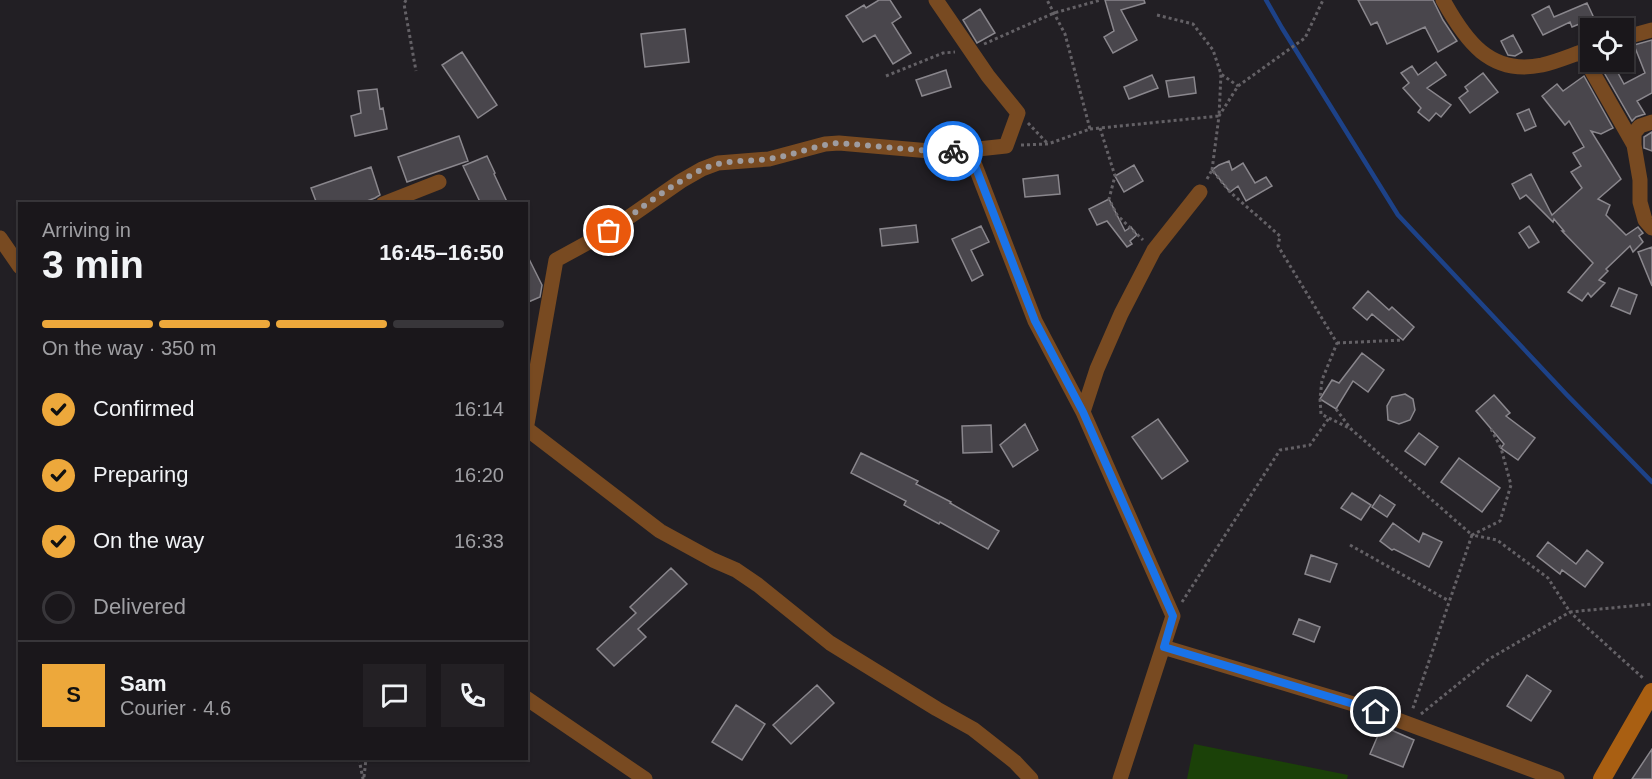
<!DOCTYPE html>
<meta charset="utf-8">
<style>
:root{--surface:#1a171b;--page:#232024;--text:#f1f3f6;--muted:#9f9fa3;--line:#38363a;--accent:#eda83b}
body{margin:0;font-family:Arial,sans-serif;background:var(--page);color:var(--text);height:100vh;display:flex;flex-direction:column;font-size:22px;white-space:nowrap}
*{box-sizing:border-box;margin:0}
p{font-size:20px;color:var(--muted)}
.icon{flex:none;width:33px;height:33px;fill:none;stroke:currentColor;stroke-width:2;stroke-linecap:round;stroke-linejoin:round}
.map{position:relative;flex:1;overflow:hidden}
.details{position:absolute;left:18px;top:202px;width:510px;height:558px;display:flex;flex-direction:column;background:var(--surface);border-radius:0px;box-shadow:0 2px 4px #0004,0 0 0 2px var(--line)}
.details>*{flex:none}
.controls{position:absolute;left:1580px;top:18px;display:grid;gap:12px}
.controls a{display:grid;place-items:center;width:54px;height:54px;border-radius:0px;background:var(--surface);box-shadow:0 2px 4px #0004,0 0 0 2px var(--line);font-size:30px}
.pin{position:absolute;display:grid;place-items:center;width:51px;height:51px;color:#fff;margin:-26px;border:3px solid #fff;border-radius:50%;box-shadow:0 2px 6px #0007}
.courier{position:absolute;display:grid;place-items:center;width:60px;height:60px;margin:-30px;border:4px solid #1a73e8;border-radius:50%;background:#fff;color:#222;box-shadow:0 2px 8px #0007}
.overview em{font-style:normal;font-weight:800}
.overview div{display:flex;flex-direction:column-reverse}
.overview{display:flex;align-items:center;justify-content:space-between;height:102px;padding:0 24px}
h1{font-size:39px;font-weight:800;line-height:45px}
.bar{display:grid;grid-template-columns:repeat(4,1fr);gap:9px 6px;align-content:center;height:72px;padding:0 24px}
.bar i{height:8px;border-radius:4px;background:var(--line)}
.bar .selected{background:var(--accent)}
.bar p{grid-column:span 4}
.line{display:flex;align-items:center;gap:15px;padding:0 24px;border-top:2px solid var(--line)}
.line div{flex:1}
.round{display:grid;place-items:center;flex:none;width:63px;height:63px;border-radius:0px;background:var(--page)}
ol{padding:0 24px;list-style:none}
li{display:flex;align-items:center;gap:18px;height:66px}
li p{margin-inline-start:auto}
li .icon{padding:6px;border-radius:50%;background:var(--accent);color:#111;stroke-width:4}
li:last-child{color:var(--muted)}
li i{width:33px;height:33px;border:3px solid var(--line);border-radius:50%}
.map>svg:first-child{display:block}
</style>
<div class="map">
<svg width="1652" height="779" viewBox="0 0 1652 779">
<rect width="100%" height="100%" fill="#221f24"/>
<!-- green -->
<path fill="#1b4108" d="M1194,744L1348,775L1347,779H1187Z"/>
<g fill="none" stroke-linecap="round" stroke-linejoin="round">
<!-- stream -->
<path stroke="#1d4288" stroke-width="4.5" d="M1266,0L1282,28L1398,215L1567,395L1652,482"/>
</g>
<!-- building -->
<path fill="#49464c" stroke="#8a878d" stroke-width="1.5" d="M879,0H890L901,17L892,23L911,53L893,64L875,35L863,42L846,16L864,5L866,8Z
M1105,0H1144L1145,3L1121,10L1137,40L1113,53L1104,37L1114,31Z
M1358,0H1433L1443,20L1457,41L1438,52L1425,27L1387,44L1377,22L1371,25Z
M1587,3L1594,18L1572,27L1570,22L1543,35L1532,15L1549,6L1554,17Z
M980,9L995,33L977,43L963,20Z
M685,29L689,62L645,67L641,34Z
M1513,35L1522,52L1515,56L1508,55L1501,41Z
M1652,40V93L1637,101L1645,114L1636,117L1632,121L1598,62H1612L1624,84L1645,73L1634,45Z
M462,52L497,105L478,118L442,65Z
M1436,62L1446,75L1427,88L1451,105L1441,117L1436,113L1429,121L1418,112L1421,108L1403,88L1409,83L1401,73L1412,66L1418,75Z
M946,70L951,87L922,96L916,80Z
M1483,73L1498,92L1470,113L1459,98L1468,91L1465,87Z
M1152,75L1158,88L1129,99L1124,87Z
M1584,76L1613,128L1601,134L1591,131L1621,179L1598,199L1610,205L1606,215L1626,235L1638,227L1643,233L1639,236L1643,242L1633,252L1630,246L1606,269L1608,271L1599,280L1605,283L1591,297L1588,293L1582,301L1568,292L1593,263L1562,231H1564L1554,219L1553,222L1526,195L1520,199L1512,184L1531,174L1552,215L1582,188L1571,172L1581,166L1573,153L1584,147L1569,121L1565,125L1542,96L1557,84L1563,91Z
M1194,77L1196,93L1169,97L1166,81Z
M377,89L380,109L383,108L387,129L355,136L351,116L361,113L358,91Z
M1529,109L1536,126L1525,131L1517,114Z
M1652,132V151L1644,148V137Z
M459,136L468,161L407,182L398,157Z
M487,156L495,173L494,174L508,204H481L463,166Z
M1229,161L1232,170L1243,163L1255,183L1266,177L1272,186L1246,201L1238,186L1230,192L1212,170L1219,165Z
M1134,165L1143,181L1124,192L1115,176Z
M371,167L380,195L375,198L359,204H317L311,188Z
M1058,175L1060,194L1025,197L1023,179Z
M1109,199L1125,231L1131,227L1137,235L1130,241L1132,244L1127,247L1107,221L1097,225L1089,209Z
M916,225L918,242L882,246L880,229Z
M981,226L989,242L971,250L983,275L972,281L952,239Z
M1529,226L1539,242L1529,248L1519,233Z
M1652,247V286L1638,252Z
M526,253L542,285L540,297L526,303Z
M1619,288L1637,295L1630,314L1611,306Z
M1368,291L1389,310L1392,307L1414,327L1403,340L1372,314L1367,320L1353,308Z
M1362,353L1384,370L1368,392L1353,381L1336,409L1320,399L1332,380L1339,383Z
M1405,394L1413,399L1415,410L1410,420L1399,424L1388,420L1387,406L1392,397Z
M1494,395L1510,413L1506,416L1535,438L1518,460L1501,448L1504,444L1476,411Z
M1158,419L1188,461L1162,479L1132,437Z
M1025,424L1038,450L1013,467L1000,445Z
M991,425L992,452L963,453L962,426Z
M1419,433L1438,447L1425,465L1405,451Z
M861,453L918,481L916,484L951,502L950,503L999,531L988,549L940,522L939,524L904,505L906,501L851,473Z
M1459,458L1500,488L1482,512L1441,482Z
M1352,493L1371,505L1361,520L1341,508Z
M1380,495L1395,505L1387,517L1372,507Z
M1393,523L1419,542L1423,533L1442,542L1429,567L1394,549L1392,550L1380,541Z
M1548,542L1576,564L1587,550L1603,563L1585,587L1562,570L1560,574L1537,556Z
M1311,555L1337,564L1330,582L1305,574Z
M671,568L687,584L638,629L646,637L614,666L597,649L636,613L630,607Z
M1299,619L1320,627L1314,642L1293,634Z
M1527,675L1551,691L1531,721L1507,706Z
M817,685L834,703L791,744L773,725Z
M736,705L765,724L742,760L712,742Z
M1382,726L1414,740L1403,767L1370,754Z
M1652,749V779H1632Z"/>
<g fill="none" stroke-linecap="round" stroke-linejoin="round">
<!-- path -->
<path stroke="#646166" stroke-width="3" stroke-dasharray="3 3" stroke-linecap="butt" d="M406,0L404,4L416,71
M1157,15L1193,24L1213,50L1221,74L1238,86
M984,44L1054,13L1101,0
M886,76L943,53L955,52
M1028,123L1048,144
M1100,128L1115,176L1109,199L1117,215L1143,240
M1090,129L1219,116L1221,74
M1021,145L1048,144L1090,129L1065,34L1047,0
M1212,170L1219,116L1238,86L1305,38L1323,0
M1207,179L1212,170L1230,192L1280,236L1278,246L1337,343L1322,380L1320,399L1321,414L1351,429
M1337,343L1403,340
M1336,409L1351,429L1472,535L1412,711
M1491,429L1501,448L1511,485L1500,521L1472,535L1497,540L1548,578L1570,612L1652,604
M1350,545L1449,601
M1182,602L1280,450L1310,445L1329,418
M1421,714L1489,659L1570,612L1644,679
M359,759L363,779
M364,777L366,759"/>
<!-- street -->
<path stroke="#784a21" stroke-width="15" d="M1443,0C1465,40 1490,76 1542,65C1559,61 1574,54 1590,49
M1623,38L1652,30
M1581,52L1634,145
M1652,122L1640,126L1634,133V145L1640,180V202L1645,220L1652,228
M969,150L1035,321L1083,412L1173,616L1120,779
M383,204L439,182
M0,238L20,267
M1083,412L1097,369L1121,314L1154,250L1200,192
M527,429L660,531L713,560L736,570L758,585L830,643L937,709L973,729L1015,762L1031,779
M526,430L556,260L609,231L681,181L702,169L718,163L769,159L825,144L839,143L930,151L969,150L1006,146L1018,113L988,76L936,0
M1163,647L1360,706L1557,779
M526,698L645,779"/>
<!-- secondary -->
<path stroke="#a95f12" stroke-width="18" d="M1602,779L1652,692"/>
</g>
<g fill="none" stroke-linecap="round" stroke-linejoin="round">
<!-- done -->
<path stroke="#9e9ca0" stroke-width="6" stroke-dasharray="0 10.8" d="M609,231C638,211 670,185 701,170C722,159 745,162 768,159C792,156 815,145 839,143L930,151H953"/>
<!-- route -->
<path stroke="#1a73e8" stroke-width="8" d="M953,151L969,150L1035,321L1083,412L1173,616L1164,647L1360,706L1376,712"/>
</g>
</svg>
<div class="controls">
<a><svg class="icon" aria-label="locate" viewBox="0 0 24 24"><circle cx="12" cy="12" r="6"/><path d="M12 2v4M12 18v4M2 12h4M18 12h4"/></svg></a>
</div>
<div class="pin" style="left:609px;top:231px;background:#ea580c"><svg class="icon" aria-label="bag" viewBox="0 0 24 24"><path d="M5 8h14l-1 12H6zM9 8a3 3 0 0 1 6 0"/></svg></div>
<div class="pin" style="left:1376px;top:712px;background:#1f2937"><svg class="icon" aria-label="home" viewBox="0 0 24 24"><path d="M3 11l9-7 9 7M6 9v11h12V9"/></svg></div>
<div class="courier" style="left:953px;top:151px"><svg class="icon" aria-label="bike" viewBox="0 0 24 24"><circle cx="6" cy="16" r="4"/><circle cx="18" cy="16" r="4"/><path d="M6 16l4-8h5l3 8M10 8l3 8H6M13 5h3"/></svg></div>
<section class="details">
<div class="overview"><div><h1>3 min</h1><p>Arriving in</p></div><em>16:45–16:50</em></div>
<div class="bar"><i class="selected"></i><i class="selected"></i><i class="selected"></i><i></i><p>On the way · 350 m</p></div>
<ol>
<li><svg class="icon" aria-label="check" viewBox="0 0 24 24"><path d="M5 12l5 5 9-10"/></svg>Confirmed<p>16:14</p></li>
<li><svg class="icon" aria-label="check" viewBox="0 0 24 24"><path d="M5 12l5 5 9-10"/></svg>Preparing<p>16:20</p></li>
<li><svg class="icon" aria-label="check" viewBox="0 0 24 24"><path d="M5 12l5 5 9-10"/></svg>On the way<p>16:33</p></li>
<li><i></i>Delivered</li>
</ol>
<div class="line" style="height:108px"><b class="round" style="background:var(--accent);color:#111">S</b><div><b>Sam</b><p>Courier · 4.6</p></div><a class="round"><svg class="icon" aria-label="chat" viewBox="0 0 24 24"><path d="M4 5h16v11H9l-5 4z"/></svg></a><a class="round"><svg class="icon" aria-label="phone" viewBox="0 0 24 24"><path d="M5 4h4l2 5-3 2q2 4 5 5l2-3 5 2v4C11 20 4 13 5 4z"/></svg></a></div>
</section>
</div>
